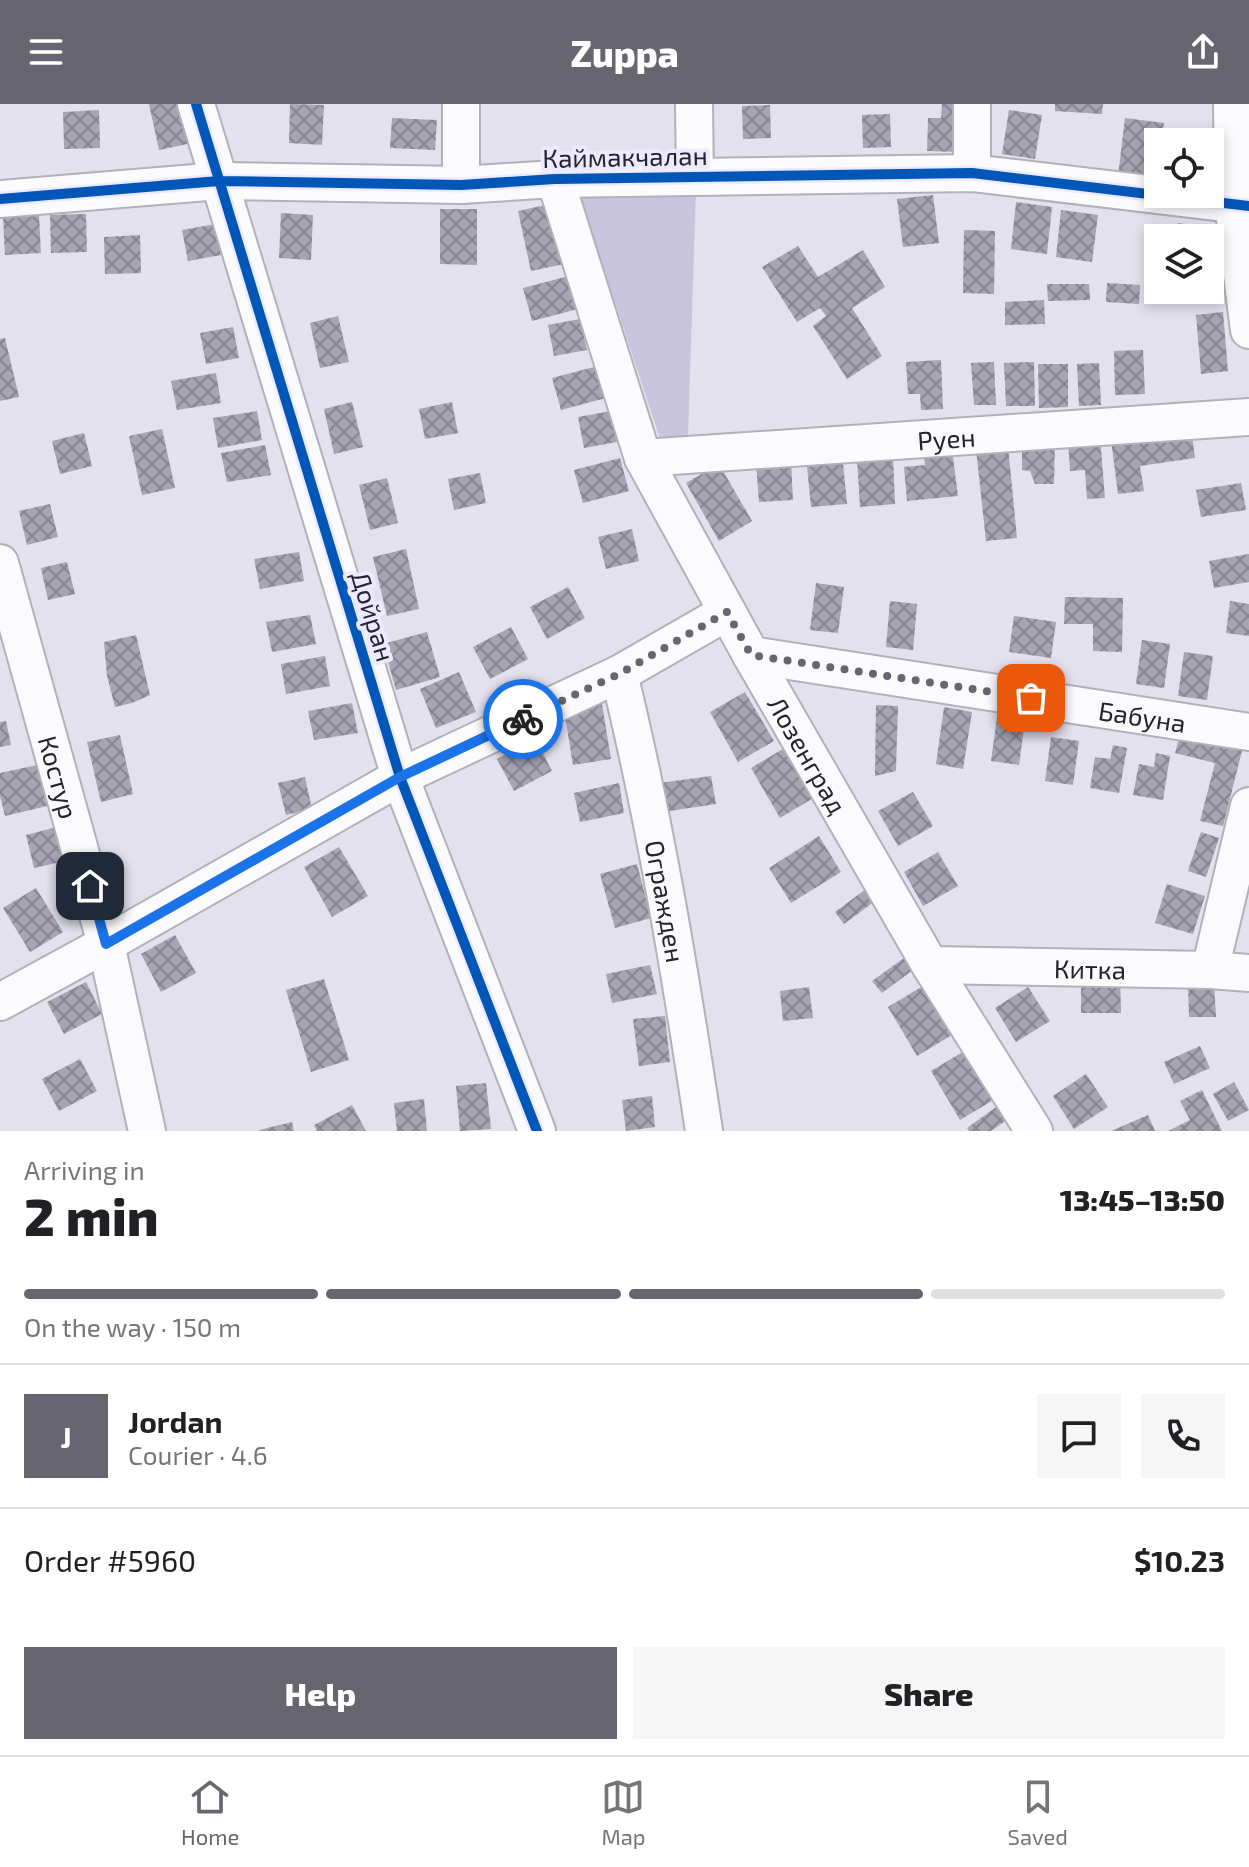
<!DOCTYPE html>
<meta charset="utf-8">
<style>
:root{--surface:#fff;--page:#f6f6f6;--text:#202124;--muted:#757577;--line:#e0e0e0;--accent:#676670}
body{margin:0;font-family:"Exo 2",sans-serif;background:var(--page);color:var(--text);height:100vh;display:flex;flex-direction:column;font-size:30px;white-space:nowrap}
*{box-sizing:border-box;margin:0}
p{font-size:26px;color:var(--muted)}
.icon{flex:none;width:44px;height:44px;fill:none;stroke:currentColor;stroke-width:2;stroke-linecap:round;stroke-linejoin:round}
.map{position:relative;height:1027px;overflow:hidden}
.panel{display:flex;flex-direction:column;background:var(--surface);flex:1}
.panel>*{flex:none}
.fabs{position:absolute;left:1144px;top:24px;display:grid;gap:16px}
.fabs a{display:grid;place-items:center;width:80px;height:80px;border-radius:0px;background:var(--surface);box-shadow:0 4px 12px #0003;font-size:40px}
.pin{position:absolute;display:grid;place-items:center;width:68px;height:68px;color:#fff;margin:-34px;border-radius:16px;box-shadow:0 4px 12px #0006}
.courier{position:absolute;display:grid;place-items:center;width:80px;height:80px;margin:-40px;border:6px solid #1a73e8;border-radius:50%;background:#fff;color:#222;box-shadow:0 2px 10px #0007}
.headline em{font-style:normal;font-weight:800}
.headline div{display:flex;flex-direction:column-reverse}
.headline{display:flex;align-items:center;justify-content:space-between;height:136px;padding:0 24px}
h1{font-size:52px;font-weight:800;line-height:60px}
.bar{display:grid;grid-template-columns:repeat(4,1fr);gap:12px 8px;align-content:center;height:96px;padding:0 24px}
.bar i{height:10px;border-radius:6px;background:var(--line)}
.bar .on{background:var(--accent)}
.bar p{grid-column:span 4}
.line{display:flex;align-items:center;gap:20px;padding:0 24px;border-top:2px solid var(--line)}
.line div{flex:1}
.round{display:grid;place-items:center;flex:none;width:84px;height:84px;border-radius:0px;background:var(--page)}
.button{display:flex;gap:16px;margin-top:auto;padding:16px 24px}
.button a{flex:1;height:92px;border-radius:0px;background:var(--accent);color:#fff;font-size:32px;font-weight:800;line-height:92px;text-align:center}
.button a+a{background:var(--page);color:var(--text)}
header{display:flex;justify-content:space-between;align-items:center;height:104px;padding:0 24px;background:var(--accent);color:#fff;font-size:36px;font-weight:800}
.tab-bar{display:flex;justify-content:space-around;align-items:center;height:112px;border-top:2px solid var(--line);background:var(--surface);font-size:22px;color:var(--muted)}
.tab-bar a{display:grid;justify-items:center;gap:4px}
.tab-bar .on{color:var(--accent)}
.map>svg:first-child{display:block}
</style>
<header><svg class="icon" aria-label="menu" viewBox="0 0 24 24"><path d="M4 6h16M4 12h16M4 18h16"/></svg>Zuppa<svg class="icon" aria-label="share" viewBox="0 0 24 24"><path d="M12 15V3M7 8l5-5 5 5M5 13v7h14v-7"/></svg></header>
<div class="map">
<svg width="1249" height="1027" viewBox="0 0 1249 1027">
<defs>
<pattern id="building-cross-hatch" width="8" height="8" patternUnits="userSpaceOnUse" patternTransform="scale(2)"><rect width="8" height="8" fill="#a7a4b4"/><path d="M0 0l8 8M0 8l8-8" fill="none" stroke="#888593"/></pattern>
</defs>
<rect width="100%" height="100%" fill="#e2e1ed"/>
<!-- green -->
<path fill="#c8c4de" d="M696,85L688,332L660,334L581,96L594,86Z"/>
<!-- building -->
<path fill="url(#building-cross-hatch)" d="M149,0H183L192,39L159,46Z
M290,0L324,1L322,41L289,39Z
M942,0H959L958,48L927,47L928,14H941Z
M1055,0H1103L1102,10L1055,7Z
M770,1L771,34L743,35L742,2Z
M99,6L100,44L64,45L63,8Z
M1009,6L1042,11L1035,55L1002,50Z
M890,10L891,43L863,44L862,11Z
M392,14L437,16L435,46L390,44Z
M1125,14L1164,19L1161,38H1158L1157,77L1118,72Z
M933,91L939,139L903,143L897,95Z
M1016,98L1052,103L1047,150L1011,145Z
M550,100L564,160L531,167L518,107Z
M440,105H477V161L440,160Z
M1061,106L1098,111L1092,158L1056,153Z
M281,109L313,111L311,156L279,154Z
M86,110L87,148L51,149L50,111Z
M39,112L41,149L5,151L3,113Z
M1178,119L1210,124L1209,134H1175Z
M215,120L221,151L188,157L182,126Z
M964,126L995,127L994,190L963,189Z
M140,131L141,169L105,170L104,133Z
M798,142L818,173L863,146L885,183L852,204L882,252L847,275L813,222L826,212L820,204L797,218L762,163Z
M569,172L578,205L532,217L523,184Z
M1210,173H1221L1220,196L1163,195V186H1210Z
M1107,179L1140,181L1139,200L1106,198Z
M1047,180H1089L1090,196L1048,197Z
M1044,196L1045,220L1005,221V198Z
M1223,208L1228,267L1201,270L1196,211Z
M338,212L349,258L320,264L310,219Z
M580,215L587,246L554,252L548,221Z
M233,223L239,254L206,260L200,229Z
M5,234L19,293L0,297V235Z
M1143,246L1145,290L1115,291L1114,247Z
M941,256L943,305L921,306L920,290H908L906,258Z
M994,258L996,301H974L971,259Z
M1034,258L1035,302H1006L1004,259Z
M1099,259L1101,301L1079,302L1077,260Z
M1038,260H1068V303L1039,304Z
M598,262L606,294L561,306L552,274Z
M216,269L221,299L177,306L171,277Z
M352,298L363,343L334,350L324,305Z
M452,298L458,329L425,335L419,305Z
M257,307L262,336L218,344L213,314Z
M611,307L617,338L584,344L578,313Z
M162,325L175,384L142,391L129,332Z
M1191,325L1195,354L1140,362L1144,387L1118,390L1111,336Z
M84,329L92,362L60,370L52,337Z
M1100,333L1105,394L1087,395L1085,366L1070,367L1068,336Z
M1022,337L1055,338L1054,380H1035L1030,367L1022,366Z
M265,341L271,371L227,378L221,349Z
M1008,342L1017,434L986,437L976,345Z
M952,346L958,392L907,397L904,363L925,361L924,349Z
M842,349L847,400L811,403L806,352Z
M893,353L895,400L860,403L857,355Z
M620,354L629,387L583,399L574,366Z
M791,357L793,396L759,398L756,359Z
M719,360L752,417L719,437L686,379Z
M480,369L486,399L454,406L448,375Z
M387,374L398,419L370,426L359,381Z
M1241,379L1246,406L1201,413L1196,386Z
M50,400L58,433L27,441L19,407Z
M632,425L639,457L606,465L598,433Z
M406,445L419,505L387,512L373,453Z
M299,448L304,477L260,485L254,455Z
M1249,450V478L1214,484L1209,457Z
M67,458L75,490L48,496L41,464Z
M816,479L844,483L838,529L810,526Z
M568,483L585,514L547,535L530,503Z
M1065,493L1123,494L1122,548L1093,547V520H1064Z
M890,497L917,500L913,546L886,543Z
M1230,497L1249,500V532L1226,529Z
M310,511L316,540L272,548L266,518Z
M1014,512L1056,518L1051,554L1009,548Z
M511,523L528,555L490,575L473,543Z
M427,528L440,573L396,586L383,540Z
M136,531L150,591L132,599L115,603L107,572L104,538Z
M1142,536L1170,540L1164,584L1136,580Z
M1184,548L1213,552L1207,596L1178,592Z
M325,552L330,582L286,590L281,560Z
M459,568L476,608L436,624L420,585Z
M745,588L774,637L738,658L710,608Z
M352,599L358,629L314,636L308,607Z
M602,600L611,655L573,661L564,606Z
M876,601L898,602L896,667L875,672Z
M944,603L972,608L963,665L936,660Z
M997,613L1025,617L1019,661L991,657Z
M6,617L11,641L0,643V618Z
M120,631L133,690L101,698L87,638Z
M1180,631L1242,647L1223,722L1200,717L1215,659L1175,649Z
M1051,633L1079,637L1073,681L1045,677Z
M535,634L552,667L514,687L497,655Z
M1113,641L1127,644L1119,689L1090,684L1095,653L1110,655Z
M786,643L815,693L780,714L751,664Z
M1156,649L1170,652L1163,696L1133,691L1139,660L1154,663Z
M37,661L47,702L5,712L0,692V669Z
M711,672L716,700L663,708L659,679Z
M305,673L312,705L286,711L278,679Z
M619,679L624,709L580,718L574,689Z
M913,688L933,722L898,742L878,707Z
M57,723L65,757L34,764L26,731Z
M1201,728L1219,734L1206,773L1188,767Z
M819,732L841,768L791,799L769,764Z
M339,743L368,792L332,813L304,763Z
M938,748L958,782L923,802L904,768Z
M637,760L651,814L615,824L600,770Z
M1167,780L1205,792L1193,830L1155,819Z
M36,784L63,828L30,848L3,804Z
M866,785L875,797L844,820L835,808Z
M175,831L196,869L161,888L141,850Z
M904,854L913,866L882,889L872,877Z
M650,861L657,890L612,899L606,870Z
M1081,869H1120L1121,909H1081Z
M324,875L349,956L311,968L286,886Z
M86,878L102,910L64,930L47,898Z
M1214,878L1216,913H1189L1188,879Z
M923,882L952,931L917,952L888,903Z
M809,883L813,914L783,917L780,887Z
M1028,883L1050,917L1016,938L995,904Z
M665,912L670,958L639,962L633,915Z
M1200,942L1210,964L1174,980L1164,958Z
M966,946L995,995L960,1016L931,967Z
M80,955L97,987L59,1007L42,975Z
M1086,970L1108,1003L1074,1025L1053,992Z
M1234,978L1249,1006L1228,1017L1213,990Z
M486,979L491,1025L460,1027L456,982Z
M1202,986L1222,1027H1168L1190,1016L1180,997Z
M652,992L655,1023L626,1027L622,996Z
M424,995L427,1027H397L394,999Z
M352,1001L366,1027H317L314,1021Z
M999,1001L1008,1015L991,1027H969L967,1024Z
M1148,1011L1155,1027H1111Z
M292,1018L294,1027H260L259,1026Z"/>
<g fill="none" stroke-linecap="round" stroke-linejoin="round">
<defs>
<g id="minor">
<path d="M196,0L400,673L537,1027"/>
<path d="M694,0L695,72"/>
<path d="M1232,0L1233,100L1249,226"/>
<path d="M972,69V0"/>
<path id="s1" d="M555,75L643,354L751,551L930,861L1034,1027"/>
<path d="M461,81V0"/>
<path d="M0,95L219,77L461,81L555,75L972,69L1249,102"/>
<path id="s2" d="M643,354L1249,313"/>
<path id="s3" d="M0,459L106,840L147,1027"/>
<path id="s4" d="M751,551L1249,628"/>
<path id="s5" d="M619,570C656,721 681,874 704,1027"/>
<path id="s6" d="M930,861L1210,866L1249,869"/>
<path d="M1210,866L1249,702"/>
<path d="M0,898L106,840L400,673L619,570L727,508"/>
</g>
</defs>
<!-- minor casing -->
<use href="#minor" stroke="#b2b1ba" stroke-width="40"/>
<!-- minor -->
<use href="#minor" stroke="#fbfafc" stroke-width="36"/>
<defs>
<path id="cycleway" d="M196,0L400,673L537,1027
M0,95L219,77L461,81L555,75L972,69L1249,102"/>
</defs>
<!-- cycleway casing -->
<use href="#cycleway" stroke="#edeaff" stroke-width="15"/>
<!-- cycleway -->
<use href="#cycleway" stroke="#0057b8" stroke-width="10"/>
</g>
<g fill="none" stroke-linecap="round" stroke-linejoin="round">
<!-- done -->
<path stroke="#676670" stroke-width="8" stroke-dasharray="0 14.4" d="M523,615L619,570L727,508L751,551L1031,594"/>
<!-- route -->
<path stroke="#1a73e8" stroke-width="10" d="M90,782L106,840L400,673L523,615"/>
</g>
<g text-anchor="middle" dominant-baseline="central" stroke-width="8" stroke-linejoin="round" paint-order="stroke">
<!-- street labels -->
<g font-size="26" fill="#25242c" stroke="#edeaff">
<text transform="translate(625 52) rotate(-1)">Каймакчалан</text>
<text stroke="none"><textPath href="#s2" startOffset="304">Руен</textPath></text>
<text transform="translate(374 512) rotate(73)">Дойран</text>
<text stroke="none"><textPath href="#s4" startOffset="396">Бабуна</textPath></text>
<text stroke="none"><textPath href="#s1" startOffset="632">Лозенград</textPath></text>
<text stroke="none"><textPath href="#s3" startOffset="222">Костур</textPath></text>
<text stroke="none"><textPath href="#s5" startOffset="232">Огражден</textPath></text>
<text stroke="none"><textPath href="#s6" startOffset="160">Китка</textPath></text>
</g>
</g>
</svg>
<div class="fabs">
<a><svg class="icon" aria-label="locate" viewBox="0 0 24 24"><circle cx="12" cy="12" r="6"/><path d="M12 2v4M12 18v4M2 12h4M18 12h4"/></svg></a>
<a><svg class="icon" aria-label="layers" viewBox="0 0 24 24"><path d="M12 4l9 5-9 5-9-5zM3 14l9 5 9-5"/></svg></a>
</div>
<div class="pin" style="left:1031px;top:594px;background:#ea580c"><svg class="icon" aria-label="bag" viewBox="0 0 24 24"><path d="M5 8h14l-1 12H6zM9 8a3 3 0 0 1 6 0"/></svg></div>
<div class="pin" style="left:90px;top:782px;background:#1f2937"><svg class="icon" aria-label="home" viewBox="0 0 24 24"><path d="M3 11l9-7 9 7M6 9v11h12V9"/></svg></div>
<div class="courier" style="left:523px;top:615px"><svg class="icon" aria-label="bike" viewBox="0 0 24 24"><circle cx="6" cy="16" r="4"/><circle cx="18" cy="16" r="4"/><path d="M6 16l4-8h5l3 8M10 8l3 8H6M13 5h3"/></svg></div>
</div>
<section class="panel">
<div class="headline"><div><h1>2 min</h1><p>Arriving in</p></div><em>13:45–13:50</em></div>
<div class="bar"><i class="on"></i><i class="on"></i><i class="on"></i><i></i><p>On the way · 150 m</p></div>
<div class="line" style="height:144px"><b class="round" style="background:var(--accent);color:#fff">J</b><div><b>Jordan</b><p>Courier · 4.6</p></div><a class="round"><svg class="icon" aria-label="chat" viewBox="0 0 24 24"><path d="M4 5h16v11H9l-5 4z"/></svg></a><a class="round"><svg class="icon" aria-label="phone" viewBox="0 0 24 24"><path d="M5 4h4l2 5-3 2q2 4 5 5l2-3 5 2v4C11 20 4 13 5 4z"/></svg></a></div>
<div class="line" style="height:104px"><div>Order #5960</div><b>$10.23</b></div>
<div class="button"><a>Help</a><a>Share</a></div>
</section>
<nav class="tab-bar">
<a class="on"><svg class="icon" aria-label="home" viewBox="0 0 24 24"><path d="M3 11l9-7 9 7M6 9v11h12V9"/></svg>Home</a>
<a><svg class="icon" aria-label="map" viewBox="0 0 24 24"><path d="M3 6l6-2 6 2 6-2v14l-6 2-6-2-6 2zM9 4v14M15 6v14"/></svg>Map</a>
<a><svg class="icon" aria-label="saved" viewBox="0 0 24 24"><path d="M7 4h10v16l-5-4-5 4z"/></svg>Saved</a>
</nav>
